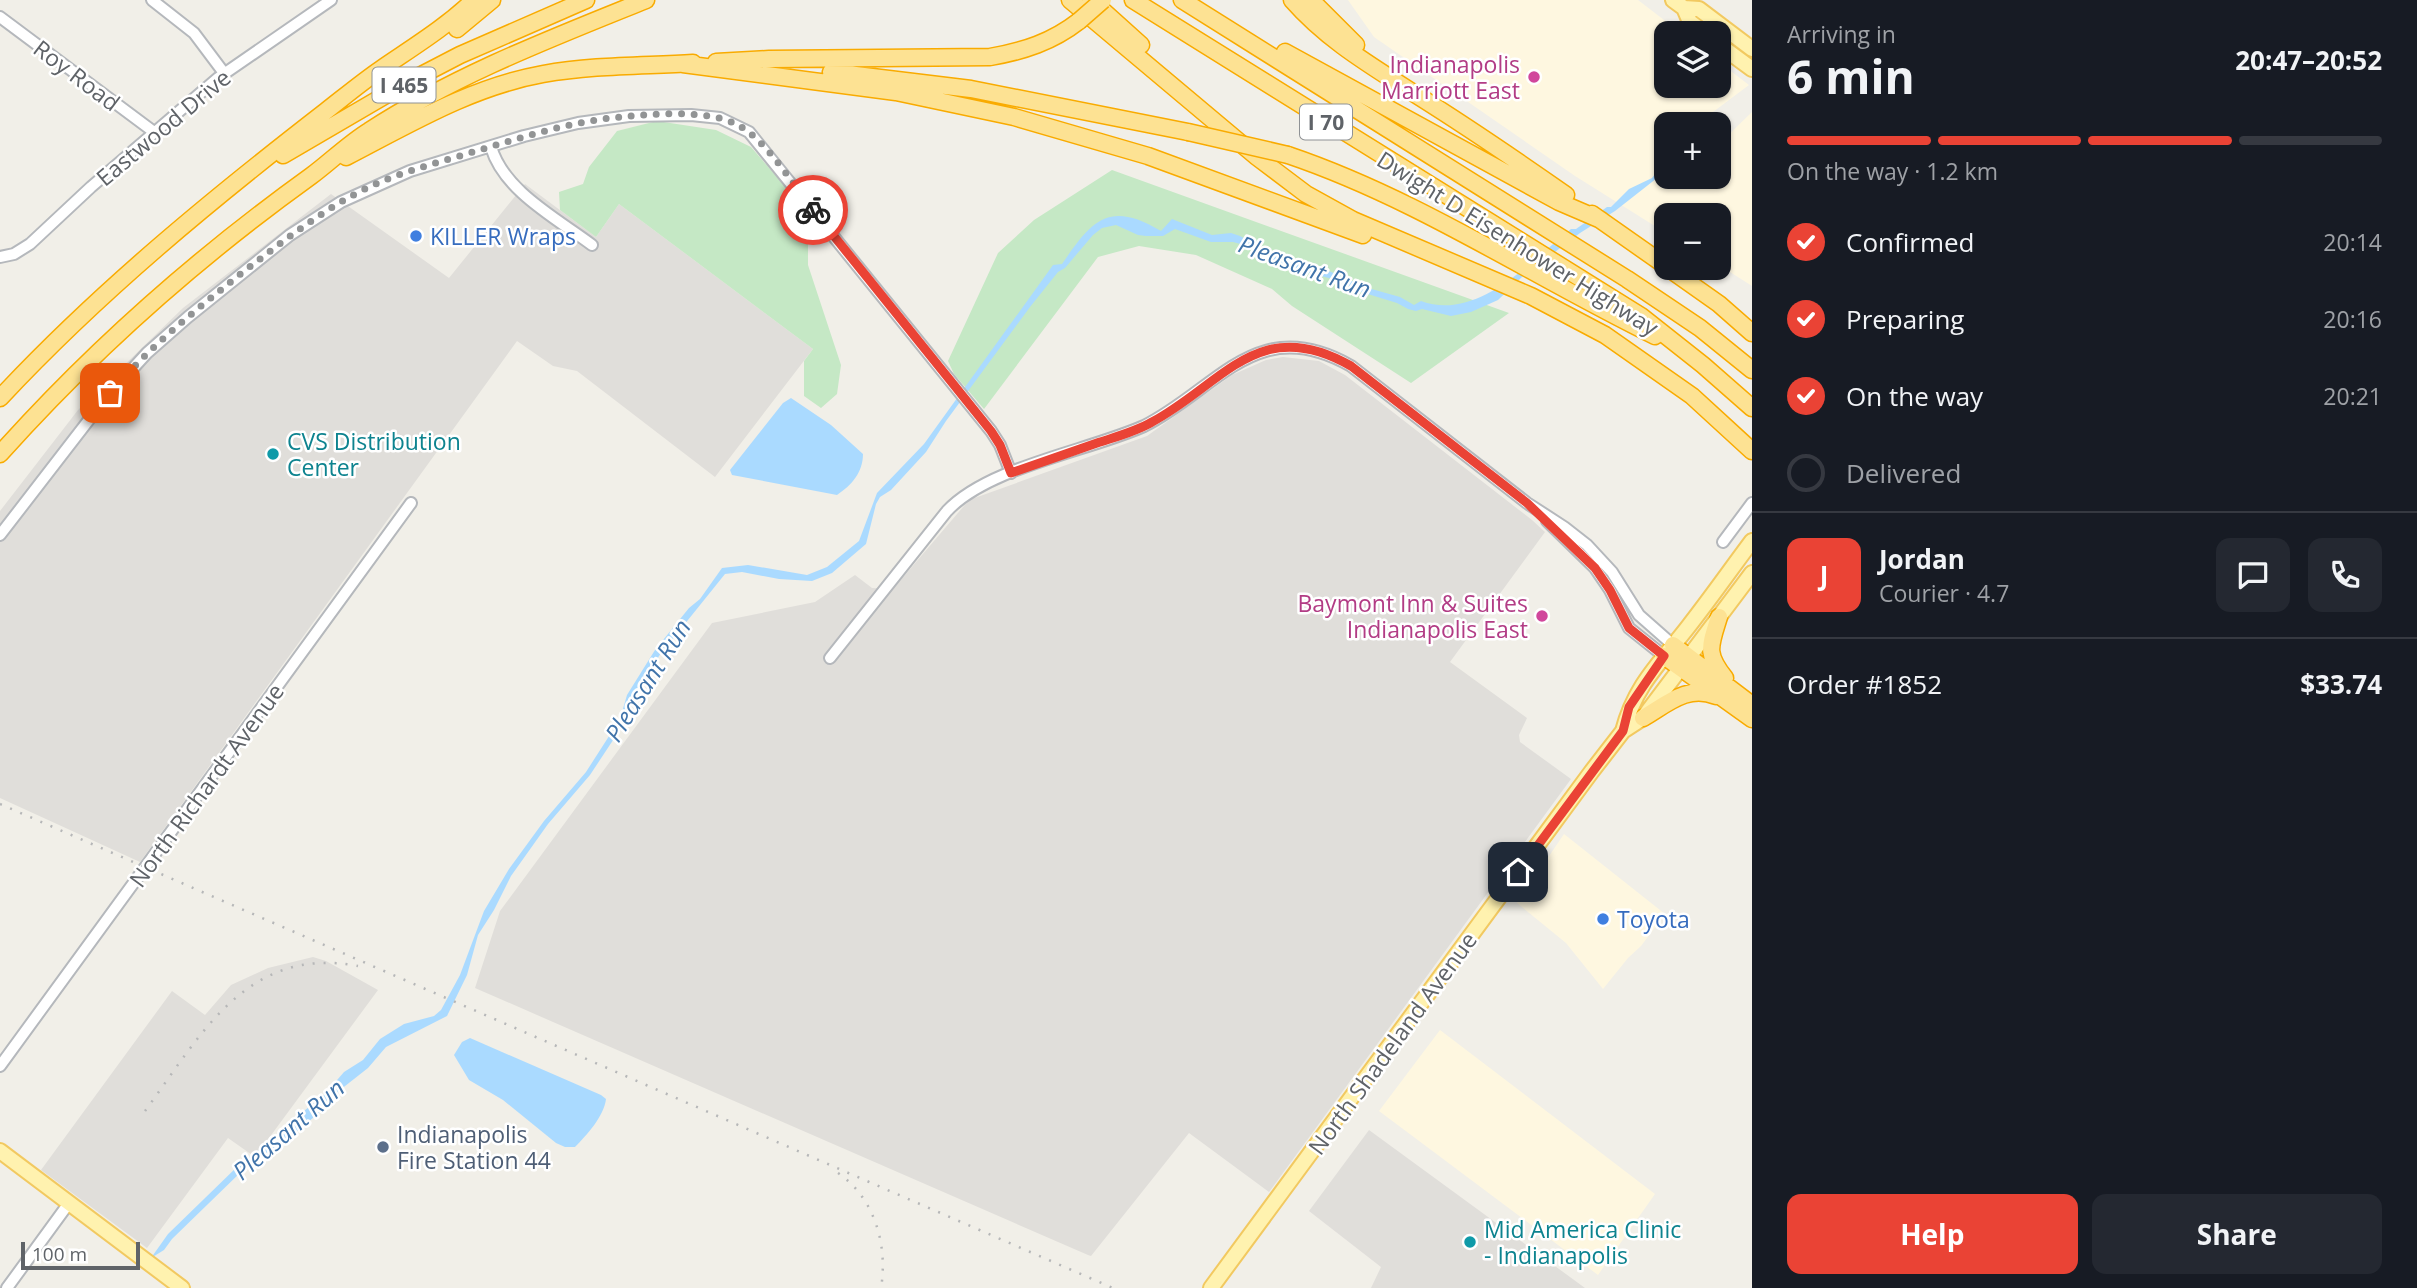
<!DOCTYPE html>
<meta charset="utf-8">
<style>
:root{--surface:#171b24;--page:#242831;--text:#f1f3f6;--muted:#9ea1a6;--line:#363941;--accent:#ea4335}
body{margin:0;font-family:"Open Sans",sans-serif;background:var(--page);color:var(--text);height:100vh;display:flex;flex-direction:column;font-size:26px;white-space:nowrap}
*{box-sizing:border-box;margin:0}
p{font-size:23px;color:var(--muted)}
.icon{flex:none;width:38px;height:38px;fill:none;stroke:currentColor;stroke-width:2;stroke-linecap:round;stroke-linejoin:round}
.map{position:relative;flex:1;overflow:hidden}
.sheet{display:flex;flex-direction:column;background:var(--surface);width:665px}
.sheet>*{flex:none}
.buttons{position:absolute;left:1654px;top:21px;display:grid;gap:14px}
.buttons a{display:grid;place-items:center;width:77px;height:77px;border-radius:14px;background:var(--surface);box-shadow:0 2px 5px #0004;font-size:35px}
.scale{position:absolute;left:21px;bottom:18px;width:119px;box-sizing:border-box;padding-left:7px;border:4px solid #5f6368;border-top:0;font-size:19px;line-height:24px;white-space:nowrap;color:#5f6368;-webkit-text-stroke:5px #fff;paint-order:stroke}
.pin{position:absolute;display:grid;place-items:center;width:60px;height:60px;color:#fff;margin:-30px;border-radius:14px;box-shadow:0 4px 10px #0006}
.courier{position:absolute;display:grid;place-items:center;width:70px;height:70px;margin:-35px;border:5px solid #ea4335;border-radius:50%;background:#fff;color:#222;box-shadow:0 2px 9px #0007}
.overview em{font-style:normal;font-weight:700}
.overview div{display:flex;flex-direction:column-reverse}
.overview{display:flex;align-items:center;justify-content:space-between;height:119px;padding:0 35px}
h1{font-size:46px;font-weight:700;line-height:52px}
.bar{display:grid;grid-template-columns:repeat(4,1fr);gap:10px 7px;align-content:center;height:84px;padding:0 35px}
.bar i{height:9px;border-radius:5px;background:var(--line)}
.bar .active{background:var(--accent)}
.bar p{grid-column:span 4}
.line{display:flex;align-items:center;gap:18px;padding:0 35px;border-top:2px solid var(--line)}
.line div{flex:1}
.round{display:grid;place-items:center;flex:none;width:74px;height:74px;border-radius:14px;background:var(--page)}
ol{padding:0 35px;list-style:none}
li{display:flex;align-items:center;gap:21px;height:77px}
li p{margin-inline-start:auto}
li .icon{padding:7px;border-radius:50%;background:var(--accent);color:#fff;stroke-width:4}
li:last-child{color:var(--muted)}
li i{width:38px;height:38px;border:4px solid var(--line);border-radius:50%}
.cta{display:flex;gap:14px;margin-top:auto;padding:14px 35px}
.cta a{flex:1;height:80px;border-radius:14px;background:var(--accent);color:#fff;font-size:28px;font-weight:700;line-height:80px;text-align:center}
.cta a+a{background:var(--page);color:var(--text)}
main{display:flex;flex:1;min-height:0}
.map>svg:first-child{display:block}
</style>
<main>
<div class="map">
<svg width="1752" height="1288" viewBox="0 0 1752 1288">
<rect width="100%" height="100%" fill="#f1efe8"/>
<!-- commercial -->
<path fill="#fef7e0" d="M1348,0H1638L1681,33H1666V86H1718L1719,62L1749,85L1697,124H1666V177H1718L1719,144L1752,112V286L1719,265L1718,215H1666V233L1575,176L1374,37Z
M1564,834L1665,914L1641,946L1628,958L1603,989L1566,943L1517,903Z
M1440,1030L1655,1194L1598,1275L1379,1111Z"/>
<!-- industrial -->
<path fill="#e0deda" d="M525,184L596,237L619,204L813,349L715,477L577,371L553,366L517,341L140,862L0,798V511L78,410L183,308L331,194L449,278Z
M1283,357L1319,361L1345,375L1532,520L1545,532L1450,662L1527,718L1519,735L1520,742L1571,779L1269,1192L1189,1133L1091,1256L1088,1255L475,988L500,911L712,623L815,602L855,575L872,588L893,589L969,500L1147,436L1232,375L1266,360Z
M313,957L326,961L378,990L255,1157L228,1138L147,1248L41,1170L172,991L205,1015L231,985L268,968Z
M1369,1130L1585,1288H1371L1381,1267L1309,1211Z"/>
<!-- green -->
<path fill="#c5e8c5" d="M657,121L716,130L751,147L808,213V265L841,365L837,394L821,408L804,396V361L813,349L619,204L596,237L560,210L559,192L583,184L589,167L617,131Z
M1112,170L1509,313L1411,383L1292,306L1272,289L1196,255L1139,246L1098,257L984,409L954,374L948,361L998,253L1034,220Z"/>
<!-- water -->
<path fill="#aadaff" d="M1666,160V171L1615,211L1580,233L1522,277L1498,300L1471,312L1451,316L1422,309L1416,311L1408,309L1397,303L1358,291L1336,280L1281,265L1244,245L1233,242H1211L1175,229L1163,236H1146L1138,235L1116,225L1102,228L1093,235L1065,268L1058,272L1030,307L946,421L926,452L891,490L880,497L876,504L866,544L832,573L812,581L779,579L742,572L725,574L659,656L632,700L625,722L590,775L548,824L511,876L494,910L478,935L467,975L447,1016L386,1047L368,1068L340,1090L328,1105L300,1129L243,1170L172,1239L164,1250L151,1258L168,1234L240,1164L284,1131L299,1115L325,1094L344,1072L363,1060L380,1039L404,1024L434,1016L441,1010L460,975L484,911L509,869L544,821L586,772L620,719L627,695L655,650L689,608L700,599L722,568L748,565L807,575L827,567L859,541L877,493L924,444L1048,272L1053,265L1062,264C1092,220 1109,200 1161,231L1172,219L1212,235L1231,233L1240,236L1268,252L1315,265L1368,288L1400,297L1414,305L1421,301C1477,322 1531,261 1571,229H1576L1607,207H1611L1629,189L1652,178Z
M791,398L831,425L863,454C863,472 852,485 837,495L732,475L730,470L783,403Z
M470,1038L601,1095L606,1099C604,1116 587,1135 575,1147H565L556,1143L503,1100L469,1080L454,1055L462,1042Z"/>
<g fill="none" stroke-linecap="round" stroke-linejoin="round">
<defs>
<path id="minor" d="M152,0L194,33L224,73
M0,17L154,132
M491,147C504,191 556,218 592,245
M0,257L14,254L30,244L91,187L218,78L331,0
M1547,521L1595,568L1610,590L1629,628L1664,656
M0,535L105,399L147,353L188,317L290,235L341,202L410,171L524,136L578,123L629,116L691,115L720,118L749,132L991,431L1000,445L1011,473
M1723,542L1752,503
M830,658L947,511C988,467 1088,451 1144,426C1218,389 1257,312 1351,366L1527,503L1564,527L1587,545L1612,572L1639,615L1673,645
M0,1066L411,503
M7,1288L69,1203"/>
<path id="major" d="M1673,0L1684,8L1690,22L1705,33
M1684,8L1699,9L1752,49
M1718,44L1752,69
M1623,731C1635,685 1660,663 1688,627C1710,599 1731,569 1752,541
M0,1151L182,1288
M1211,1288L1592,771L1623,731L1643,718L1752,573"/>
<path id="highway" d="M1070,0L1257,157L1306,194L1353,220L1531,296L1605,335L1692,396L1752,451
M1091,0L1141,45
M1133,0L1641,316L1703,365L1752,408
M1182,0L1627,279L1700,328L1752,370
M1292,0C1327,40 1370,65 1415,94C1466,126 1516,160 1566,195
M1311,0L1356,45
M457,29L492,0
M1285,52L1559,202L1601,220
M716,62L769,59L990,57C1024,51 1052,42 1079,21
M683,64L896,92L1014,117L1148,156L1363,235
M831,72L971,89L1188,132
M283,155L408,82L460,55L586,0
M1288,155C1418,199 1532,276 1655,336
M346,157C410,124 471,87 543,74C593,65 643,66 693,63
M1592,214L1666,266
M1668,268L1719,304L1752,333
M0,398C99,292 211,200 326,111C344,97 362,82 381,69C413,47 446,27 474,0
M0,454C93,350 197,258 311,176C330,162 348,144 369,131C455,75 552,38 646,0
M1719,617C1710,646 1705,653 1725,678
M1673,645L1752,705
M1664,656L1752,719
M1643,718C1667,704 1688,684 1716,696"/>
</defs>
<!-- minor casing -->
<use href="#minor" stroke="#b5b8bc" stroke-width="14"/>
<!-- major casing -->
<use href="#major" stroke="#f2c960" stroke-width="18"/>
<!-- highway casing -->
<use href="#highway" stroke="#f9ab00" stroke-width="19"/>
<!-- minor -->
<use href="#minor" stroke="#fff" stroke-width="10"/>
<!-- major -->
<use href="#major" stroke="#fff2af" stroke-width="14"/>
<!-- highway -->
<use href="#highway" stroke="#fde293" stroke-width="16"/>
<!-- rail -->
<path stroke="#b6b7b8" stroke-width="2.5" stroke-dasharray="2 9" stroke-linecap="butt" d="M0,804L1113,1288
M145,1111C201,1035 247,945 358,966
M838,1173C875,1198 888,1246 881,1288"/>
<defs>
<path id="highway-bridge" d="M1079,21L1103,0
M1188,132L1288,155"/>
</defs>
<!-- highway-bridge casing -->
<use href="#highway-bridge" stroke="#f9ab00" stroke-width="19" stroke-linecap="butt"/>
<!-- highway-bridge -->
<use href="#highway-bridge" stroke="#fde293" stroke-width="16"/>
</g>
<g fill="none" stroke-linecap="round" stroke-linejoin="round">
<!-- done -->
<path stroke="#929495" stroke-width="7" stroke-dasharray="0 12.6" d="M110,393C149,347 196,310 243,272C281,243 318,213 361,191C394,174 430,165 466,154C517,139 567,122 620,117C653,114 705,109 736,124C765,138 792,183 813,210"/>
<!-- route -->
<path stroke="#ea4335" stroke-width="9" d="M813,210L991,431L1000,445L1011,473C1040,463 1068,453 1097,443C1115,437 1135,432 1152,422C1223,384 1259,313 1351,366L1527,503L1595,568L1610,590L1629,628L1664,656L1629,707L1623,731L1518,872"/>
</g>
<!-- markers -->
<g fill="#d1479c" stroke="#fff" stroke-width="2.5">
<circle cx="1534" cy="77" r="7"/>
<circle cx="1542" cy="616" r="7"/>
</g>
<g fill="#3f7fe0" stroke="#fff" stroke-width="2.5">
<circle cx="416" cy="236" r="7"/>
<circle cx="1603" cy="919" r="7"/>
</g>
<g fill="#0f9aa8" stroke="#fff" stroke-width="2.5">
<circle cx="273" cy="454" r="7"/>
<circle cx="1470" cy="1242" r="7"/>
</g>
<circle fill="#5c6f8a" stroke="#fff" stroke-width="2.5" cx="383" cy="1147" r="7"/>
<g text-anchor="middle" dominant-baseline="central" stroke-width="5" stroke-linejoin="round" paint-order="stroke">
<!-- shield labels -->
<g fill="#fff" stroke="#8f9295" stroke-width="2">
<rect x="372.5" y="67.5" width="63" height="35" rx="5"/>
<rect x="1300" y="104.5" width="52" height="35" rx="5"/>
</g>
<g font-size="21" font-weight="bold" fill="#5f6368">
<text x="404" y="85">I 465</text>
<text x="1326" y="122">I 70</text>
</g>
<!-- hotel labels -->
<g font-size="23" fill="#b23c85" stroke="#fff" text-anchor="end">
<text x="1520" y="64">Indianapolis<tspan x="1520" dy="26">Marriott East</tspan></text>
<text x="1528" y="603">Baymont Inn &amp; Suites<tspan x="1528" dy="26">Indianapolis East</tspan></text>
</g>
<!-- street labels -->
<g font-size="23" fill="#5f6368" stroke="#fff">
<text transform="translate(77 75) rotate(37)">Roy Road</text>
<text transform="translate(163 127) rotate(-40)">Eastwood Drive</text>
<text transform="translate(1518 243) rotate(32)">Dwight D Eisenhower Highway</text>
<text transform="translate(206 785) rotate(-54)">North Richardt Avenue</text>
<text transform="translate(1392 1043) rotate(-54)">North Shadeland Avenue</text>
</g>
<!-- shop labels -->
<g font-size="23" fill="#366cbe" stroke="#fff" text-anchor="start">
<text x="430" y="236">KILLER Wraps</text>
<text x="1617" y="919">Toyota</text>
</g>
<!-- culture labels -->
<g font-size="23" fill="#0d838f" stroke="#fff" text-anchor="start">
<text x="287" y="441">CVS Distribution<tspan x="287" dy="26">Center</tspan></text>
<text x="1484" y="1229">Mid America Clinic<tspan x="1484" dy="26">- Indianapolis</tspan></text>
</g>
<!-- service labels -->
<g font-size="23" fill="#4e5e75" stroke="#fff" text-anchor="start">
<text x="397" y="1134">Indianapolis<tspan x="397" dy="26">Fire Station 44</tspan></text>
</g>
<!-- water labels -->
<g font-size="24" font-style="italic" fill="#4174aa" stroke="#fff">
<text transform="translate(1305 266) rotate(20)">Pleasant Run</text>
<text transform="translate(647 680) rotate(-58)">Pleasant Run</text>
<text transform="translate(288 1129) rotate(-41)">Pleasant Run</text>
</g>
</g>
</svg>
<div class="buttons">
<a><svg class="icon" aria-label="layers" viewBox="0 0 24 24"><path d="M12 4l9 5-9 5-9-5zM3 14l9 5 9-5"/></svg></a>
<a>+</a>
<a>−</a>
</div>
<div class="scale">100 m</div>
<div class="pin" style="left:110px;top:393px;background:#ea580c"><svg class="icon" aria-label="bag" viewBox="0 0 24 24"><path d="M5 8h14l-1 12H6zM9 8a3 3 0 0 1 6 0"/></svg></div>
<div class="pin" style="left:1518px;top:872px;background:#1f2937"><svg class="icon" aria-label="home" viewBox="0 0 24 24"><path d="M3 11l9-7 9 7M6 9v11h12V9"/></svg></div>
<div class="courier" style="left:813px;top:210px"><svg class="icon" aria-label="bike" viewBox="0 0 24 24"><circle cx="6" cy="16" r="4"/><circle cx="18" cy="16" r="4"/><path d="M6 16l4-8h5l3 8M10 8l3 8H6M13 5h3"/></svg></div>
</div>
<section class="sheet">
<div class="overview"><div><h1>6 min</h1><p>Arriving in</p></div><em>20:47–20:52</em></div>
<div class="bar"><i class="active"></i><i class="active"></i><i class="active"></i><i></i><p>On the way · 1.2 km</p></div>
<ol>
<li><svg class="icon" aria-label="check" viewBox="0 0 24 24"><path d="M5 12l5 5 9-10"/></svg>Confirmed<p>20:14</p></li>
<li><svg class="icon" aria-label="check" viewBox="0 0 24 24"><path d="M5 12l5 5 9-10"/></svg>Preparing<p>20:16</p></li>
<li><svg class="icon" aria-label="check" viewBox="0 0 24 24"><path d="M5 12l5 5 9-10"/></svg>On the way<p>20:21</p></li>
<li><i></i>Delivered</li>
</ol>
<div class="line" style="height:126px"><b class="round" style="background:var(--accent);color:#fff">J</b><div><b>Jordan</b><p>Courier · 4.7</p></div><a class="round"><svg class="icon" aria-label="chat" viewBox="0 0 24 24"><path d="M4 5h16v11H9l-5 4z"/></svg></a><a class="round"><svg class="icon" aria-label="phone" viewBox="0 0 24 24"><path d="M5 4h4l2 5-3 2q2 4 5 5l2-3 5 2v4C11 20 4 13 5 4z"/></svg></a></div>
<div class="line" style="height:91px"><div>Order #1852</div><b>$33.74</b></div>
<div class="cta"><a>Help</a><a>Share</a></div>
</section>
</main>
